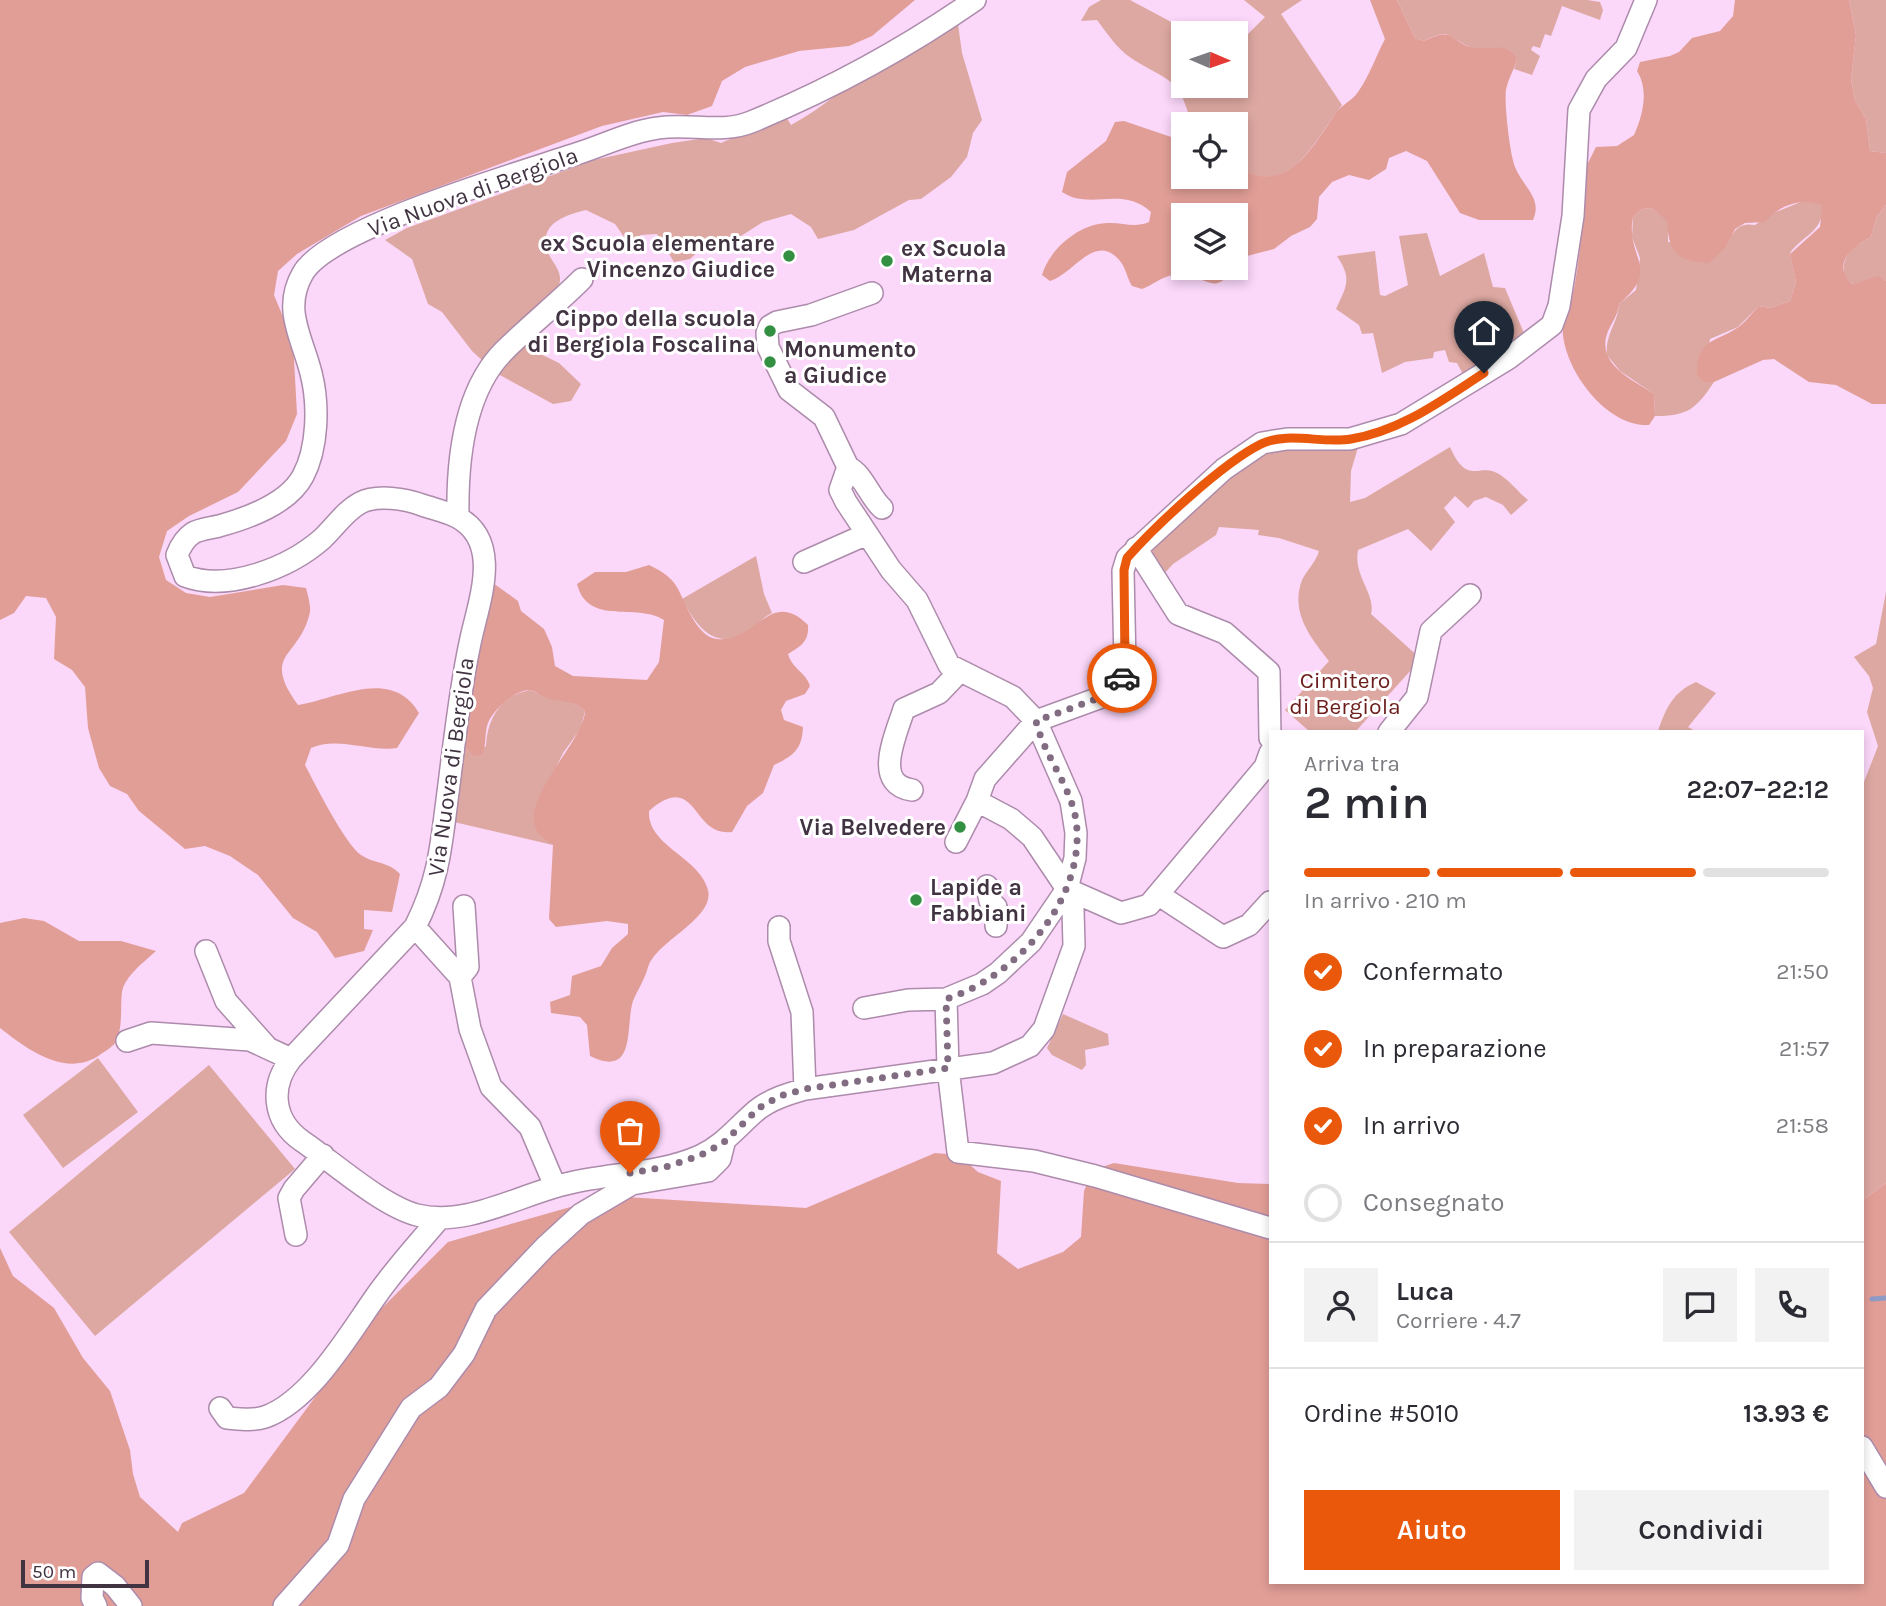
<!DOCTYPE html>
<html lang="it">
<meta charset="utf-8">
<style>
:root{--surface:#fff;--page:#f2f2f3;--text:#2b2b33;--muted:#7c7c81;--line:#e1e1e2;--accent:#ea580c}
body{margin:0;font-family:Karla,sans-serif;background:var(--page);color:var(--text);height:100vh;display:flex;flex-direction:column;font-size:26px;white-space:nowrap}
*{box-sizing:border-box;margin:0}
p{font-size:23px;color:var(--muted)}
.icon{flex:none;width:38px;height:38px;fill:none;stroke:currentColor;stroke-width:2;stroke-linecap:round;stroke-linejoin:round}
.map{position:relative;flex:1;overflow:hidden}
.panel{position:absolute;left:1269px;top:730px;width:595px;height:854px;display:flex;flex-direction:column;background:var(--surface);border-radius:0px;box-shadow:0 4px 10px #0003}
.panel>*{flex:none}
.needle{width:46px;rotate:92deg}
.controls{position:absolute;left:1171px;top:21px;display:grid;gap:14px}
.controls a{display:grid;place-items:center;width:77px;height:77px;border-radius:0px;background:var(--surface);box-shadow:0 4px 10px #0003;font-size:35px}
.scale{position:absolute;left:21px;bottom:18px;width:128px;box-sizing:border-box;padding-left:7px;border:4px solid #413341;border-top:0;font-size:19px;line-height:24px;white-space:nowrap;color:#413341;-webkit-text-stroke:5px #fff;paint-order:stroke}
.pin{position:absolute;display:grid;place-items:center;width:60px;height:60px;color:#fff;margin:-72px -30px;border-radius:50% 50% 50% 0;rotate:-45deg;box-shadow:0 0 7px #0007}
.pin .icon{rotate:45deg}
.courier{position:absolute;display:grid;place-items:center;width:70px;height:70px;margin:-35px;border:5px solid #ea580c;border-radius:50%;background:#fff;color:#222;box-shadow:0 2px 9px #0007}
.headline em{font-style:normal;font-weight:600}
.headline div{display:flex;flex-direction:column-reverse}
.headline{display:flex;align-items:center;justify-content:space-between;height:119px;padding:0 35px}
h1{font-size:46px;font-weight:600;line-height:52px}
.bar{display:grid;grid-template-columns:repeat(4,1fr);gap:10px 7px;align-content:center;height:84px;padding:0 35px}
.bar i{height:9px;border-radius:5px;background:var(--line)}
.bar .selected{background:var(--accent)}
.bar p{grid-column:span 4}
.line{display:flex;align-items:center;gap:18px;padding:0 35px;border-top:2px solid var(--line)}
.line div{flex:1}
.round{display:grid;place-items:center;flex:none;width:74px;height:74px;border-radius:0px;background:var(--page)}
ol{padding:0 35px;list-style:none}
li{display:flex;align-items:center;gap:21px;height:77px}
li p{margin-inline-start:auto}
li .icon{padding:7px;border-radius:50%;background:var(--accent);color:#fff;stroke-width:4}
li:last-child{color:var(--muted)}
li i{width:38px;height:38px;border:4px solid var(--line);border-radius:50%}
.action{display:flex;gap:14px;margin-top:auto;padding:14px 35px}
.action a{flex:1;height:80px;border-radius:0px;background:var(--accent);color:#fff;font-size:28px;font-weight:600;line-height:80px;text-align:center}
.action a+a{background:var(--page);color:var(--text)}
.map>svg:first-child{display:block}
</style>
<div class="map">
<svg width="1886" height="1606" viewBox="0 0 1886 1606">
<rect width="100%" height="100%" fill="#fbd7fa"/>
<!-- green -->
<path fill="#dda8a1" d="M1101,0H1130L1192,33H1183V86H1236V46L1265,17L1244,0H1302L1281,14L1342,105C1314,140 1290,202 1236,166V124H1191C1180,76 1168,82 1131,58C1117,49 1107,33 1097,20L1081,21L1089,7Z
M1397,0H1587L1600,2L1603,10L1600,20L1562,6L1551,36L1545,34L1540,48L1533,46L1531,50L1540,56L1532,75L1514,69L1517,59C1490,38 1491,56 1470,47C1448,38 1451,27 1424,41L1415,38Z
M1849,0H1886V153L1870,151L1866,119L1855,100L1851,79L1856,35Z
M958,24L962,53L982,120L973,133L967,157L951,177L921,199L909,200L854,230L818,239L811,227L791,214L763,222L733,241L702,248L690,259L674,262L657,234L641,235L629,244L615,224L586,210C566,215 539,223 547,250C550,260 561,269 560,280C559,299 533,320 522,333L530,349L559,363L581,384L571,401L553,404L496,373L472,351L442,312L428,304L412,259L385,240L407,228L594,160L672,143L706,138L721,143L785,115L791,125C814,113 832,97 854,83C887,62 923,43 958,24Z
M1803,201H1813L1822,206C1824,232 1803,235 1790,253L1796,282L1790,301L1770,308L1759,306L1738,327L1710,339L1704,382H1714C1696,409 1688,416 1655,416L1654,394L1620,371L1607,355C1605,334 1618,323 1619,304L1636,290L1640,258L1632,237L1633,217L1642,209L1652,208L1668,221V242L1726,247C1733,232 1737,222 1755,225L1771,214Z
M1886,205V281L1878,277L1852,284L1844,277C1841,254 1853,247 1871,237L1877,216Z
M1427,233L1440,276L1484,253L1493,287L1505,288L1526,338L1464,376L1457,363L1449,362L1445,350L1434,352L1433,358L1405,362L1382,373L1373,333L1362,334L1359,325L1336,309C1347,285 1352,279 1337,256L1375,251L1380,295L1385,296L1408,285L1399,236Z
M1359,444L1351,471L1350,502L1365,498L1450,447C1469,490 1480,458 1503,477C1512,483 1519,493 1528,500L1511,515L1503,505L1486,497L1474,501L1468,508L1455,496L1444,508L1455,522L1431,551L1408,529L1358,550C1353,576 1376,594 1371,614L1421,659L1356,731H1309L1285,710L1329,661C1310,637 1290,612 1302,580C1307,570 1316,562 1319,551L1279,538L1258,535L1259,530L1219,527L1216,535L1173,564L1162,576L1144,547L1219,478L1268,451Z
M756,556L764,594L772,613C761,618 756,627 746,633C713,651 696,625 682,599Z
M1886,592V1183L1862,1201V787L1878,746L1867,712L1873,688L1869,676L1854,657L1876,644Z
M1696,682L1716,693L1688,727L1695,731H1658C1666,708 1673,692 1696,682Z
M530,690C548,699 571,698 585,711L581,728L563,753L535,811L553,845L454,822L465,747L472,756L486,746C487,719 501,695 530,690Z
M1063,1014L1108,1034L1109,1045L1085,1050L1086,1065L1082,1070L1052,1055L1047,1048Z
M98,1058L138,1112L63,1168L23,1115Z
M209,1065L295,1169L95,1336L9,1232Z"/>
<!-- forest -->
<path fill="#e19e97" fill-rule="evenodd" d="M0,0H915L872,36L849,46L799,51L745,67L722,81L712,106L687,115L663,112L602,126L361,216L297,254L278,271L274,295L293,341L297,414L286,441L238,492L189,516L167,531L159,557L166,580L186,593L210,597L283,585L306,588C308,596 312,608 309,616C298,658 261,654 298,705C336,699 392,666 419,713L397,748C369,752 337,736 311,748L305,765C315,784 345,844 361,855C374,864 388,861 400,874L392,912L364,910V929L373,930L364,951L335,958L317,932L293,918L258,875L230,856L205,846L185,849L139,811L127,794L110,786L99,768L88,728L85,687L72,670L54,659L56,617L46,598L26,596L14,613L0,620Z
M1370,0H1397L1415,38L1424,41C1456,24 1451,45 1476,48C1494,50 1505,41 1517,59C1514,70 1508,79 1506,90C1504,104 1510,154 1515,167C1523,187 1543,198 1533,220H1479L1460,213L1427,161L1406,151L1389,158L1386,169L1369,180L1349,175L1332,182L1319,197L1317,219L1310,227L1291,236L1274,249L1243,257C1210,307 1211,270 1173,275C1161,277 1153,285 1142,289L1132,286C1127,278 1126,268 1120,261C1095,231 1074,274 1050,281L1042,275C1050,248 1081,222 1110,223C1125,223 1135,228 1149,222L1151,212C1122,185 1090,211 1062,192L1067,172L1106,141L1115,122L1124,121L1183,141V177H1236V166C1285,198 1311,150 1335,114C1341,105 1352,101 1358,92C1369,77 1376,56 1385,39ZM1236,215V268H1183V215Z
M1735,0H1849L1856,35L1851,79L1855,100L1866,119L1870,151L1886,153V205L1877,216L1871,237C1852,247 1831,264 1852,284L1878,276L1886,281V404H1872L1836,385L1809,382L1774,359L1763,360L1714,382H1704L1697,375C1696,337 1717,343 1740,326C1747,320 1753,312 1759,306L1770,308L1790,301L1796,282L1790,254L1820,227L1822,206C1804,196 1777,206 1765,222L1745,223L1735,229L1726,247L1709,263C1676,261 1669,253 1667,221L1652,208L1642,209L1633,217C1625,258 1662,268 1619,304C1618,316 1611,323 1607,334C1597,365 1633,380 1654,394L1655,416L1649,425C1607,427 1567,373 1563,335C1561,318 1573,299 1575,283C1582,244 1583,204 1587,165L1596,147L1617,146L1634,135C1643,115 1649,90 1637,71L1640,62L1670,56L1679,52L1692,38L1720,31L1733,16Z
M649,565C661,571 672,577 678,589C686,604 697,637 717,639C756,643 770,587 808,625C809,642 801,646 788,654C792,669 806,672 810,686L805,694L786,701L781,710L784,720L803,727C802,750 793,756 774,765L763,793L747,806L732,832C691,838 698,769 649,811C647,846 700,857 708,890C715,919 656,941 648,967C645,979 638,989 633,1001C625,1026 637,1079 590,1056L587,1025L580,1017L551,1013L550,1002L570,995L572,976L601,966L612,948L628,934V924L607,921L556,927L549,919L553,845C548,841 540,836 537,831C519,798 584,742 585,711C574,701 564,702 550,699C543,698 536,691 530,690C516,689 492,711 488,723C484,734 487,744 482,755L472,756L465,747C471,692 479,637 493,583L518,601L521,611L544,629L552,647L555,666L573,676L647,680L659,662L664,620C636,602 588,627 577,584L595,572H626Z
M24,918L44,921L79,941H121L156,951C144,962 125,976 122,992C120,1009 123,1023 117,1040C114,1046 107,1050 101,1054C67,1079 28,1050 0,1028V923Z
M935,1153L959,1155L978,1172L1001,1181L997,1253L1018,1269L1063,1252L1081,1237L1084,1191L1093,1170L1114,1163L1238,1183L1270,1184V1582H1862V1201L1886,1183V1606H0V1248L13,1276L54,1308L83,1358L110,1391L130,1450L133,1474L140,1497L178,1532L182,1523L244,1493L379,1311L448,1242L609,1196L806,1208Z"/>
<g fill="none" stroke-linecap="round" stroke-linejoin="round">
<!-- stream -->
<path stroke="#8f9bc5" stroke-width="5" d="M1872,1299L1886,1298"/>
<defs>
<path id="minor" d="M975,0C906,48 829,90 751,122C722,134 689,123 658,128C632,131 604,145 579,153C523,172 330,227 303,273C282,309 302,337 311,373C319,404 318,448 303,476C288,504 248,518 219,526C211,528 200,529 193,533C184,539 180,547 177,555L185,576C227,592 289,568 322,539C334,528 345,511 360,503C377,494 406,499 422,505C434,509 447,512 457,517C504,542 478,603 470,643C459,694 454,747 447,800C441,848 438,882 415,927L291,1059C270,1086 272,1120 302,1141C333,1162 382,1206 417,1215C467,1228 522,1193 570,1183C613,1173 659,1174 700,1156C724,1145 737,1127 757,1110C771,1099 788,1094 805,1089L993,1063L1030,1046L1044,1029L1074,946L1073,909L1067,889L1032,837L1011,819L977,801
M848,467C863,474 869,496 882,508
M458,517C457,464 463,392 504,351C529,326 557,304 582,279
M1136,548L1178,614L1225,633L1269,672L1270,738
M804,562L867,534
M1389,732L1417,697L1431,631L1470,595
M912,790C872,784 896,735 904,709L939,693L960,671
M956,842L977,801L985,779L1036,721L1099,698L1122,677L1125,664L1123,571L1127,558L1224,469L1262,443L1287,439H1350L1401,424L1509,358L1552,325L1559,306L1573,216L1579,110L1596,79L1626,48L1646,0
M987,886L990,901L996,907V926
M1067,889L1121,913L1149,905L1265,767L1270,753
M1159,895L1223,937L1249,925L1270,902
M415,927L460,977L470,1029L491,1087L530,1127L555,1186
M779,927V941L802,1012L805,1089
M206,951L226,1001L266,1046
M460,977L468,967L464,906
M946,999L948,1068L958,1152L1034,1161L1095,1176L1270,1228
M864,1008L908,1000L946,999L982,984L998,973L1031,942L1067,889L1075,858L1076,833L1071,801L1036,721L1013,697L949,665L917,600L891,570L846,502L840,490L848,467L824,417L789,390L768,347L767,333L770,326L777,322L811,315L872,293
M127,1041L151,1033L250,1040L291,1059
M296,1235L289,1198L294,1189L323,1155
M220,1408L227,1418C240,1419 253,1421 265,1417C310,1401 348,1336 374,1299C393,1271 417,1245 439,1219
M1862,1447L1886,1487
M96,1606L92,1598L93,1577L98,1573L115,1586L131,1606
M284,1606L338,1545L354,1499L411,1408L439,1387L464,1354L486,1309L545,1247L581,1214L632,1184L708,1171L720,1159L724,1143"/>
</defs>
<!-- minor casing -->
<use href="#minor" stroke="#ac8bab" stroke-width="24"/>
<!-- minor -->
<use href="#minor" stroke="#fff" stroke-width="21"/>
</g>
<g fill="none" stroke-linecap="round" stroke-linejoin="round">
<!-- done -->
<path stroke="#826c82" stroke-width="7" stroke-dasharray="0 12.6" d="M630,1173L666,1167L699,1156L723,1143L759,1108L780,1096L805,1089L948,1068L946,999C1016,977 1087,899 1076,820C1070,784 1044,756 1036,721L1099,698L1122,678"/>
<!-- route -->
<path stroke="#ea580c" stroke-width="9" d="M1122,678L1125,664L1124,570L1127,558C1156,525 1223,463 1261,444C1288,431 1322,444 1351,439C1401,431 1442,400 1484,373"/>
</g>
<!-- markers -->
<g fill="#339042" stroke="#fff" stroke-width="2.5">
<circle cx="789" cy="256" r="7"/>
<circle cx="887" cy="261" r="7"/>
<circle cx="770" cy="331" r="7"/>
<circle cx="770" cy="362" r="7"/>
<circle cx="960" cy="827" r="7"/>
<circle cx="916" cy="900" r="7"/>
</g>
<g text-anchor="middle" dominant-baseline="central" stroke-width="6" stroke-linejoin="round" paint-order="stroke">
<!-- street labels -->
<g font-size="23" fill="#413341" stroke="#fff">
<text transform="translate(473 192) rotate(-20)">Via Nuova di Bergiola</text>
<text transform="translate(451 767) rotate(-82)">Via Nuova di Bergiola</text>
</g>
<!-- poi labels -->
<g font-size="23" font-weight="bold" fill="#413341" stroke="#fff" text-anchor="end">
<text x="775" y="243">ex Scuola elementare<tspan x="775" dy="26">Vincenzo Giudice</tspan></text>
<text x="901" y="248" text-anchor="start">ex Scuola<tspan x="901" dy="26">Materna</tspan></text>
<text x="756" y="318">Cippo della scuola<tspan x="756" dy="26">di Bergiola Foscalina</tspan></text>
<text x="784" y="349" text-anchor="start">Monumento<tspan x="784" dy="26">a Giudice</tspan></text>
<text x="946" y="827">Via Belvedere</text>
<text x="930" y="887" text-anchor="start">Lapide a<tspan x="930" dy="26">Fabbiani</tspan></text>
</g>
<!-- park labels -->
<g font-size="23" fill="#6b1d1a" stroke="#fff">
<text x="1345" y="680">Cimitero<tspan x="1345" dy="26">di Bergiola</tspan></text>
</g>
</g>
</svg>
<div class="controls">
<a><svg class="needle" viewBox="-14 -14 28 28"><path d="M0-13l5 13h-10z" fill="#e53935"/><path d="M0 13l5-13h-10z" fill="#7c7c81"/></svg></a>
<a><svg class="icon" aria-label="locate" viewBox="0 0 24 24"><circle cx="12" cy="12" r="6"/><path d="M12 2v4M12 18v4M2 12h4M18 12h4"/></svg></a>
<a><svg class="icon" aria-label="layers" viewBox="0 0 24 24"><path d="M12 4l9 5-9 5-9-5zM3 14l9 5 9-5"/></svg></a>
</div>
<div class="scale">50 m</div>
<div class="pin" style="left:630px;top:1173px;background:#ea580c"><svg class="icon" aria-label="bag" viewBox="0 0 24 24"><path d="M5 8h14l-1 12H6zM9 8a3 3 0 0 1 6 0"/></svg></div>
<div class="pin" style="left:1484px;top:373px;background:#1f2937"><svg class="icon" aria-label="home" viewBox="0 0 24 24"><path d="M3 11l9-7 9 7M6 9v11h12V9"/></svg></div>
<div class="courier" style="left:1122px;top:678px"><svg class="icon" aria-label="car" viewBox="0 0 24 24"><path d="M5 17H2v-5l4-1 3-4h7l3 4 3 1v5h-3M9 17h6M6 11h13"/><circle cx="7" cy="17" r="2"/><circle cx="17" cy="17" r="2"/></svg></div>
<section class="panel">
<div class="headline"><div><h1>2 min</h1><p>Arriva tra</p></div><em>22:07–22:12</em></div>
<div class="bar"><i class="selected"></i><i class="selected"></i><i class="selected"></i><i></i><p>In arrivo · 210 m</p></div>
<ol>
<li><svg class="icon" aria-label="check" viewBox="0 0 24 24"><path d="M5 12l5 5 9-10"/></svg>Confermato<p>21:50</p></li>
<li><svg class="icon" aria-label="check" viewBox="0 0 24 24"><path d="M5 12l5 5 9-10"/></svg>In preparazione<p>21:57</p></li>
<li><svg class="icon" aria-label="check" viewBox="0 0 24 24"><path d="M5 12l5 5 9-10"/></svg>In arrivo<p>21:58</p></li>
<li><i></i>Consegnato</li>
</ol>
<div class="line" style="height:126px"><a class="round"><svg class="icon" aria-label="person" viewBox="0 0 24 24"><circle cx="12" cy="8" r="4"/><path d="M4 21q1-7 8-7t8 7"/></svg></a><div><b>Luca</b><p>Corriere · 4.7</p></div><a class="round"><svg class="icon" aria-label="chat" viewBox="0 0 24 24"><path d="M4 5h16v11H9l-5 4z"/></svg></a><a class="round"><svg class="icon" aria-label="phone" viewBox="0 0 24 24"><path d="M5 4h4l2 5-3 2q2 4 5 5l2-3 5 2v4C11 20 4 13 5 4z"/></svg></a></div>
<div class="line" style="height:91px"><div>Ordine #5010</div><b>13.93 €</b></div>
<div class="action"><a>Aiuto</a><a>Condividi</a></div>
</section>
</div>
